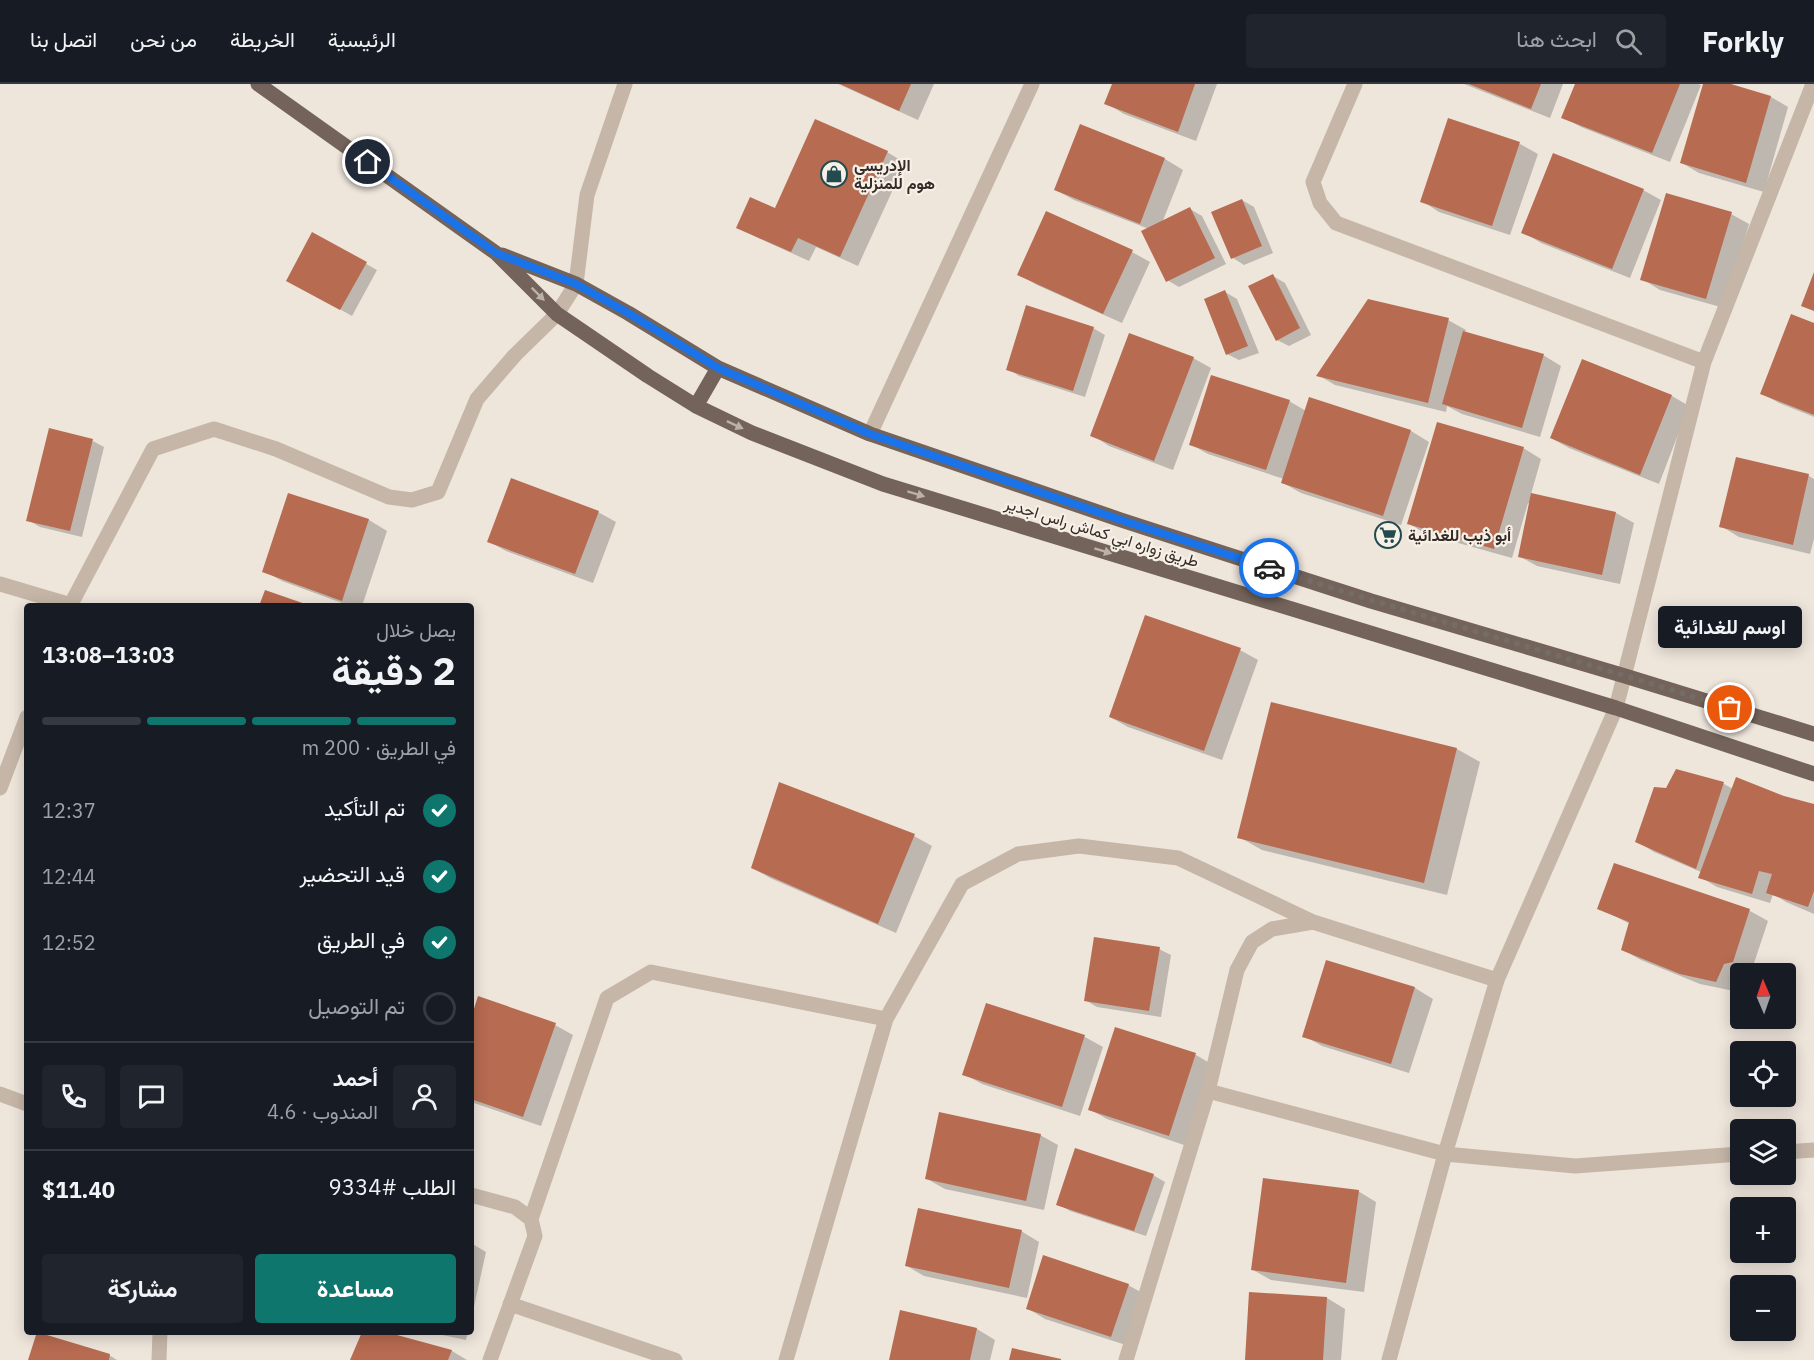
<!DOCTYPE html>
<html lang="ar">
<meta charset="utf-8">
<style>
:root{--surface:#171b24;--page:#20242c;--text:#f1f3f6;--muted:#9ea1a6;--line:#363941;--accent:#0f766e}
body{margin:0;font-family:"IBM Plex Sans",Vazirmatn,sans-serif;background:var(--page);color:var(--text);direction:rtl;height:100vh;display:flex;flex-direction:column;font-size:22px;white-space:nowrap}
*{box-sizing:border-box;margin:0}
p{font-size:20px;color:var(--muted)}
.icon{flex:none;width:33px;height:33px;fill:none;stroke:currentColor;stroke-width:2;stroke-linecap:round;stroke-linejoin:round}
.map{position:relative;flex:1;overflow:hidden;direction:ltr}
.drawer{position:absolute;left:24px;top:519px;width:450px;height:732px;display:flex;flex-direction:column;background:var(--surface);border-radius:6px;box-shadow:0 3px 15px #0003;direction:rtl}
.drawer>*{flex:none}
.needle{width:39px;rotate:358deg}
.fabs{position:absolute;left:1730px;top:879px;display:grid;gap:12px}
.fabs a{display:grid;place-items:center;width:66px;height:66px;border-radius:6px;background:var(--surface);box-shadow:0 3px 15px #0003;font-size:30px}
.pin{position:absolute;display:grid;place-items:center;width:51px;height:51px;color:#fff;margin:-26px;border:3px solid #fff;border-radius:50%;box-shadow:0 2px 6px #0007}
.courier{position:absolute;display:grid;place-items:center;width:60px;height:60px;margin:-30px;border:4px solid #1a73e8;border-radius:50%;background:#fff;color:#222;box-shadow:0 2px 8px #0007}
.bubble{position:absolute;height:42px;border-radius:6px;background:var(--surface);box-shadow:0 3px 15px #0003;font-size:20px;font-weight:700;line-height:42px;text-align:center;direction:rtl}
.summary em{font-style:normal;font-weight:700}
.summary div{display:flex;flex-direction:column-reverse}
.summary{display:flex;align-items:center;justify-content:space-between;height:102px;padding:0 18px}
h1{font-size:39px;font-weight:700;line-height:45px}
.bar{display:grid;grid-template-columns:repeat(4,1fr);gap:9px 6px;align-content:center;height:72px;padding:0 18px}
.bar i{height:8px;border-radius:4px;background:var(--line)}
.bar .current{background:var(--accent)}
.bar p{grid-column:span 4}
.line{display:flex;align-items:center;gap:15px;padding:0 18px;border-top:2px solid var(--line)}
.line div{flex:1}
.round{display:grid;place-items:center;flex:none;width:63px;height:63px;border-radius:6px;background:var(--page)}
ol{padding:0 18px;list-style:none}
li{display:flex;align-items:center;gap:18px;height:66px}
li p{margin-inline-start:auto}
li .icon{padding:6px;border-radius:50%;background:var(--accent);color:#fff;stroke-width:4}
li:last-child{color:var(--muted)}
li i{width:33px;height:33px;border:3px solid var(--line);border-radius:50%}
.primary-button{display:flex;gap:12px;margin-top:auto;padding:12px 18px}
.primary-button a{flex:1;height:69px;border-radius:6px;background:var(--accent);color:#fff;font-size:24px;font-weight:700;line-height:69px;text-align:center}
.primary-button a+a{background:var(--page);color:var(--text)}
header{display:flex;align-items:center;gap:36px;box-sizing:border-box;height:84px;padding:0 30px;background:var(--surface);border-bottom:2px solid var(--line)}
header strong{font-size:28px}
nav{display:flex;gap:33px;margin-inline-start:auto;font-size:21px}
.search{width:420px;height:54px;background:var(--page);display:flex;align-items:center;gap:15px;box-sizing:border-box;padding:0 21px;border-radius:6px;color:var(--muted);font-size:22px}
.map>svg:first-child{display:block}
</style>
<header>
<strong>Forkly</strong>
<div class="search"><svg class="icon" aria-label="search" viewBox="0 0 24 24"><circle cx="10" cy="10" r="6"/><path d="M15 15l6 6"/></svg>ابحث هنا</div>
<nav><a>الرئيسية</a><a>الخريطة</a><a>من نحن</a><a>اتصل بنا</a></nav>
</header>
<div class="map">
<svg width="1814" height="1276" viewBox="0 0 1814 1276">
<rect width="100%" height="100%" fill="#eee5db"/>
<!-- shadow -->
<path fill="#0003" d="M838,0H934L918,36Z
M1114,0H1217L1196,57L1124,30L1106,19Z
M1464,0H1563L1550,34Z
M1576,0H1698L1701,1L1670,78L1581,43L1563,33Z
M1705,0H1726L1771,13L1788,23L1764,108L1699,89L1682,79Z
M1449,36L1520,60L1538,70L1510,151L1439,128L1422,117Z
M1081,42L1165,75L1183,86L1162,139L1190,125L1202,132L1226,180L1179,203L1167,196L1149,145L1074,116L1056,106Z
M887,68L905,79L858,182L816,163L809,177L756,153L738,143L775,126Z
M1643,106L1661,116L1630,194L1541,159L1523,148Z
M1242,116L1254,123L1273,169L1244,181L1233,174Z
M1731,130L1749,140L1724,224L1660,206L1642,195Z
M313,150L377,186L352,232L288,196Z
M1132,168L1150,178L1122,239L1037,201L1019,190Z
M1273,192L1285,199L1311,251L1289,262L1277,256Z
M1225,208L1237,215L1259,269L1239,276L1227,270Z
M1448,236L1466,246L1465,249L1543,271L1561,282L1540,353L1462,330L1447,322L1446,328L1335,301L1318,291Z
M1814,240V333L1779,319L1761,309Z
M1093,244L1105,251L1085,313L1019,292L1008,285Z
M1193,274L1211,284L1173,386L1109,362L1092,351Z
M1583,277L1672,312L1689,322L1659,400L1569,364L1551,354Z
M1310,315L1411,347L1429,358L1401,441L1301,409L1283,399L1284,395L1208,370L1190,360L1289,317L1306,327Z
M93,357L104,363L82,453L40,443L28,436Z
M1523,364L1541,375L1531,410L1616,429L1634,439L1620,500L1537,482L1519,472L1530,420L1528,419L1512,474L1426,450L1408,439Z
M1737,375L1809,392L1814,395V455L1810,470L1739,453L1721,442Z
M289,411L369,436L387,447L362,522H350L282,497L264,487Z
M598,428L616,438L593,499L506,467L488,457Z
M1240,566L1258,576L1222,676L1128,643L1110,633Z
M1457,665L1480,678L1447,811L1262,766L1239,753Z
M1677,687L1724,700L1733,705L1783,713L1814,722V830L1786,818L1773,810L1770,819L1717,803L1700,793L1701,788L1654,768L1636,757Z
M914,752L932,762L896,849L770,794L753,784Z
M1615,781L1750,827L1768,837L1751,888L1740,890V893L1734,907L1700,900L1641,876L1623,866L1630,840L1599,824Z
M1159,865L1171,871L1161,933L1097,923L1085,916Z
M1327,878L1415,904L1433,915L1409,989L1322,962L1304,952Z
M987,921L1085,953L1103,963L1080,1032L982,1000L964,990Z
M471,938L555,941L573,951L541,1042L471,1018Z
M1116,944L1196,971L1213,981L1187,1062L1107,1035L1089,1025Z
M1040,1051L1058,1061L1044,1126L945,1105L927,1095Z
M1153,1091L1165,1098L1146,1152L1070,1127L1058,1120Z
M1358,1107L1376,1118L1364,1208L1271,1196L1253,1186Z
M1021,1147L1039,1158L1027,1214L924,1192L907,1182Z
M471,1159L486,1168L471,1236Z
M1128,1201L1146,1211L1129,1262L1045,1235L1027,1224Z
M1327,1214L1345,1225L1341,1276H1246Z
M901,1228L977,1245L995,1256L990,1276H890Z
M364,1248H380L452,1267L467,1276H352Z
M428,1248H468L466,1256Z
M109,1271L117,1276H30Z"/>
<!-- building -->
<path fill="#b76b50" d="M840,0H911L899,27Z
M1112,0H1195L1178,48L1104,20Z
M1469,0H1541L1531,25Z
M1575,0H1680L1652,69L1561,34Z
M1703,0H1731L1771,12L1746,99L1680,79Z
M1448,34L1520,58L1492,142L1420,118Z
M815,35L888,67L840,173L798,154L791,168L736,144L750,113L775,124Z
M1080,40L1165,74L1140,140L1054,106Z
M1553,69L1644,105L1612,185L1521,149Z
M1666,109L1732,128L1706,215L1640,196Z
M1242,115L1262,162L1231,175L1211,128Z
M1190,123L1215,174L1166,198L1141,147Z
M1046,127L1133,166L1103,230L1017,191Z
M312,148L367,178L340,226L286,197Z
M1814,188V227L1801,222Z
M1273,190L1300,244L1276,257L1248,202Z
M1225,206L1248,262L1226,271L1204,215Z
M1368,215L1449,234L1428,319L1316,292Z
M1026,221L1094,243L1073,307L1006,286Z
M1791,230L1814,239V331L1760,310Z
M1463,247L1544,270L1522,344L1442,320Z
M1129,249L1194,273L1154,377L1090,352Z
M1582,275L1672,311L1640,391L1550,354Z
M1211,291L1290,316L1266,386L1189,361Z
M1309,313L1411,346L1383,432L1281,399Z
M1437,338L1524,363L1494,465L1407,440Z
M49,344L93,355L70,447L26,437Z
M1736,373L1809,390L1793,461L1719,443Z
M511,394L599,427L575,490L487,458Z
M288,409L369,435L342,517L262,488Z
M1531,409L1616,428L1602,491L1518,473Z
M265,506L311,522H259Z
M1145,531L1241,564L1204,667L1109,633Z
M1271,618L1457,664L1424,799L1237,754Z
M1676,685L1724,698L1696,785L1635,758L1654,703L1666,704Z
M1736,693L1784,712L1814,720V807L1808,823L1766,809L1772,790L1759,787L1752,810L1698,794Z
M779,698L915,750L878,840L751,784Z
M1614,779L1750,825L1733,878L1724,880L1716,898L1680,890L1621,866L1629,838L1597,825Z
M1094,853L1160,863L1149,927L1084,917Z
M1326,876L1415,903L1391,980L1302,953Z
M478,912L556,939L523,1033L471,1015V934Z
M986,919L1085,951L1062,1023L962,991Z
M1115,943L1196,969L1169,1052L1088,1026Z
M939,1028L1041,1050L1026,1117L925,1095Z
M1075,1064L1154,1090L1134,1147L1056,1121Z
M1263,1094L1359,1106L1346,1199L1251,1186Z
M918,1124L1022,1146L1009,1204L905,1182Z
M1043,1171L1129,1200L1111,1253L1026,1225Z
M1249,1208L1327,1213L1323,1276H1245Z
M900,1226L977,1244L970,1276H889Z
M37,1248L110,1270L109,1276H28Z
M362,1248H386L452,1266L448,1276H350Z
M1012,1264L1061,1275V1276H1009Z"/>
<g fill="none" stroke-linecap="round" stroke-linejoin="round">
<!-- minor -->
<path stroke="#c5b6a8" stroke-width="15" d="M1355,0L1313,98L1320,119L1336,139L1704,278
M870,350L1032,0
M0,500L71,521
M70,522L153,365L214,345L276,365L389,413L412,416L438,408L477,315L515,271L557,230L576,200L587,111L625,0
M0,704L27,633
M1208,1007L1237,886L1252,858L1272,845L1313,838L1497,896
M0,1010L27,1020
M1785,1068L1814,1066
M471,1111L515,1123L531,1135L535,1152L490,1276
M531,1135L607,914L651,888L886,935
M510,1220L675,1276
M159,1276L160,1248
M786,1276L886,935L962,800L1018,770L1079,762L1178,774L1313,838
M1126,1276L1208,1007L1445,1070L1575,1082L1740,1070
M1389,1276L1445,1070L1497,896L1616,624L1704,278L1813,0"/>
<!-- primary -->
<path stroke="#73635a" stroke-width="15" d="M258,0L496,169L557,230L648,292L696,322L752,349L883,400L1616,624L1814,690
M502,171L576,200L628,229L718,284L870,350L1121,436L1371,517L1625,592L1814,650
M696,322L718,284"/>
</g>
<!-- one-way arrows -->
<defs><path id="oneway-solid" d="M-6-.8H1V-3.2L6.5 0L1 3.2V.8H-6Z" transform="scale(1.5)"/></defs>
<g fill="#bcb1a7">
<use href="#oneway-solid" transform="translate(538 210) rotate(45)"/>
<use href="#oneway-solid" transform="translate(735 341) rotate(25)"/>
<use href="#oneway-solid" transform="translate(916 410) rotate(17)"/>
<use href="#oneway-solid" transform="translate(1103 467) rotate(17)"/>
</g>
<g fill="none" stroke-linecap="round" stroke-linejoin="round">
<!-- done -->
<path stroke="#746c66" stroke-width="6" stroke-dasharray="0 10.8" d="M1269,484C1422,533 1577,576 1730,624"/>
<!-- route -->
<path stroke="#1a73e8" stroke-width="8" d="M368,78L496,169L576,200L628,229L718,284L870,350L1121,436L1269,484"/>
</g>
<!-- icons -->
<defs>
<symbol id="shop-ring" viewBox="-11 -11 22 22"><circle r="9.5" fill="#f7f0e6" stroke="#224b4f" stroke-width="1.5"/><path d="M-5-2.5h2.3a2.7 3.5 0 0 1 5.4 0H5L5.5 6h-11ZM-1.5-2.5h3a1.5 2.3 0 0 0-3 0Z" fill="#224b4f"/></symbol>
<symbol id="supermarket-ring" viewBox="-11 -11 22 22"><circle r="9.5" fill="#f7f0e6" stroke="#224b4f" stroke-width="1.5"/><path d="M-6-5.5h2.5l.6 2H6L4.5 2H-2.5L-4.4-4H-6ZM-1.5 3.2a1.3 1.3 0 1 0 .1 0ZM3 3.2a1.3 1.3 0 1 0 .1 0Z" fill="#224b4f"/></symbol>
</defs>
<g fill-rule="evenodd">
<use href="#shop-ring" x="819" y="75" width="30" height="30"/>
<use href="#supermarket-ring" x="1373" y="436" width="30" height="30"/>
</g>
<g text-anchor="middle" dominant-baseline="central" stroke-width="4.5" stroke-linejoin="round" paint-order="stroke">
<!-- poi labels -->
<g font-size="16" font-weight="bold" fill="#332b27" stroke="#f7f0e6" text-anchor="start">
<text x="854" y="81">الإدريسي<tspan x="854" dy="18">هوم للمنزلية</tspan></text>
<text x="1408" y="451">أبو ذيب للغدائية</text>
</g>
<!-- street labels -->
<g font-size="16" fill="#332b27" stroke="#f7f0e6">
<text transform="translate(1102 448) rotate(17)">طريق زواره ابي كماش راس اجدير</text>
</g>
</g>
</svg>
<div class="fabs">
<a><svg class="needle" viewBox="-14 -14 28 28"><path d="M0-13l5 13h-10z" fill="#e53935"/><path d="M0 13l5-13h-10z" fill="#9ea1a6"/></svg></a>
<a><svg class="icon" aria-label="locate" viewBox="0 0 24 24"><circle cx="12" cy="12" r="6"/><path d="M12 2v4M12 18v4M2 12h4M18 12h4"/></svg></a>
<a><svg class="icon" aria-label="layers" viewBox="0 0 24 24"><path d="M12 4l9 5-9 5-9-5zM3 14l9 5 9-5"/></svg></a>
<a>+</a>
<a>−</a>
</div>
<div class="pin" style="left:1730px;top:624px;background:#ea580c"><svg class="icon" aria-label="bag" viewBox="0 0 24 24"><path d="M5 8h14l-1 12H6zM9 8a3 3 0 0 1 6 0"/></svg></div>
<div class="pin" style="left:368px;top:78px;background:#1f2937"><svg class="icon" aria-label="home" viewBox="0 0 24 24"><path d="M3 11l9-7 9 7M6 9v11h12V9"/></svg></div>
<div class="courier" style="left:1269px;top:484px"><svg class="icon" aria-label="car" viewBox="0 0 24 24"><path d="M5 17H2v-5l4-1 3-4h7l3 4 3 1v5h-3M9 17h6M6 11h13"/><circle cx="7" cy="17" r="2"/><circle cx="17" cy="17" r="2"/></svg></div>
<div class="bubble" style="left:1658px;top:522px;width:144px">اوسم للغدائية</div>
<section class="drawer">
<div class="summary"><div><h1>2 دقيقة</h1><p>يصل خلال</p></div><em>13:03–13:08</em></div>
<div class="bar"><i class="current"></i><i class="current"></i><i class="current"></i><i></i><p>في الطريق · 200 m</p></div>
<ol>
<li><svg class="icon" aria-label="check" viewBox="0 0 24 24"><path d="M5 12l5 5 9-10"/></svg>تم التأكيد<p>12:37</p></li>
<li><svg class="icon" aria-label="check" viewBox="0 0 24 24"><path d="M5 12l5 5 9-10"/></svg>قيد التحضير<p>12:44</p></li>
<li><svg class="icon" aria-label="check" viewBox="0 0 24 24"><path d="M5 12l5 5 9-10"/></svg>في الطريق<p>12:52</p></li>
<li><i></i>تم التوصيل</li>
</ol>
<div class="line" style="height:108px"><a class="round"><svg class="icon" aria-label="person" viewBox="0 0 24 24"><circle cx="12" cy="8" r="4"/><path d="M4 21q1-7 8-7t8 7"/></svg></a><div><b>أحمد</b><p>المندوب · 4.6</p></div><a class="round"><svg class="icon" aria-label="chat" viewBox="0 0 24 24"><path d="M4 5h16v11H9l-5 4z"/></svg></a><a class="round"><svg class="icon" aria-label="phone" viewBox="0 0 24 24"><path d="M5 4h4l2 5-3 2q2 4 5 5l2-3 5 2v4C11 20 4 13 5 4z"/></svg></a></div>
<div class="line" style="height:78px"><div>الطلب #9334</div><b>$11.40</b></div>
<div class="primary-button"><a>مساعدة</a><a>مشاركة</a></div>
</section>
</div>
